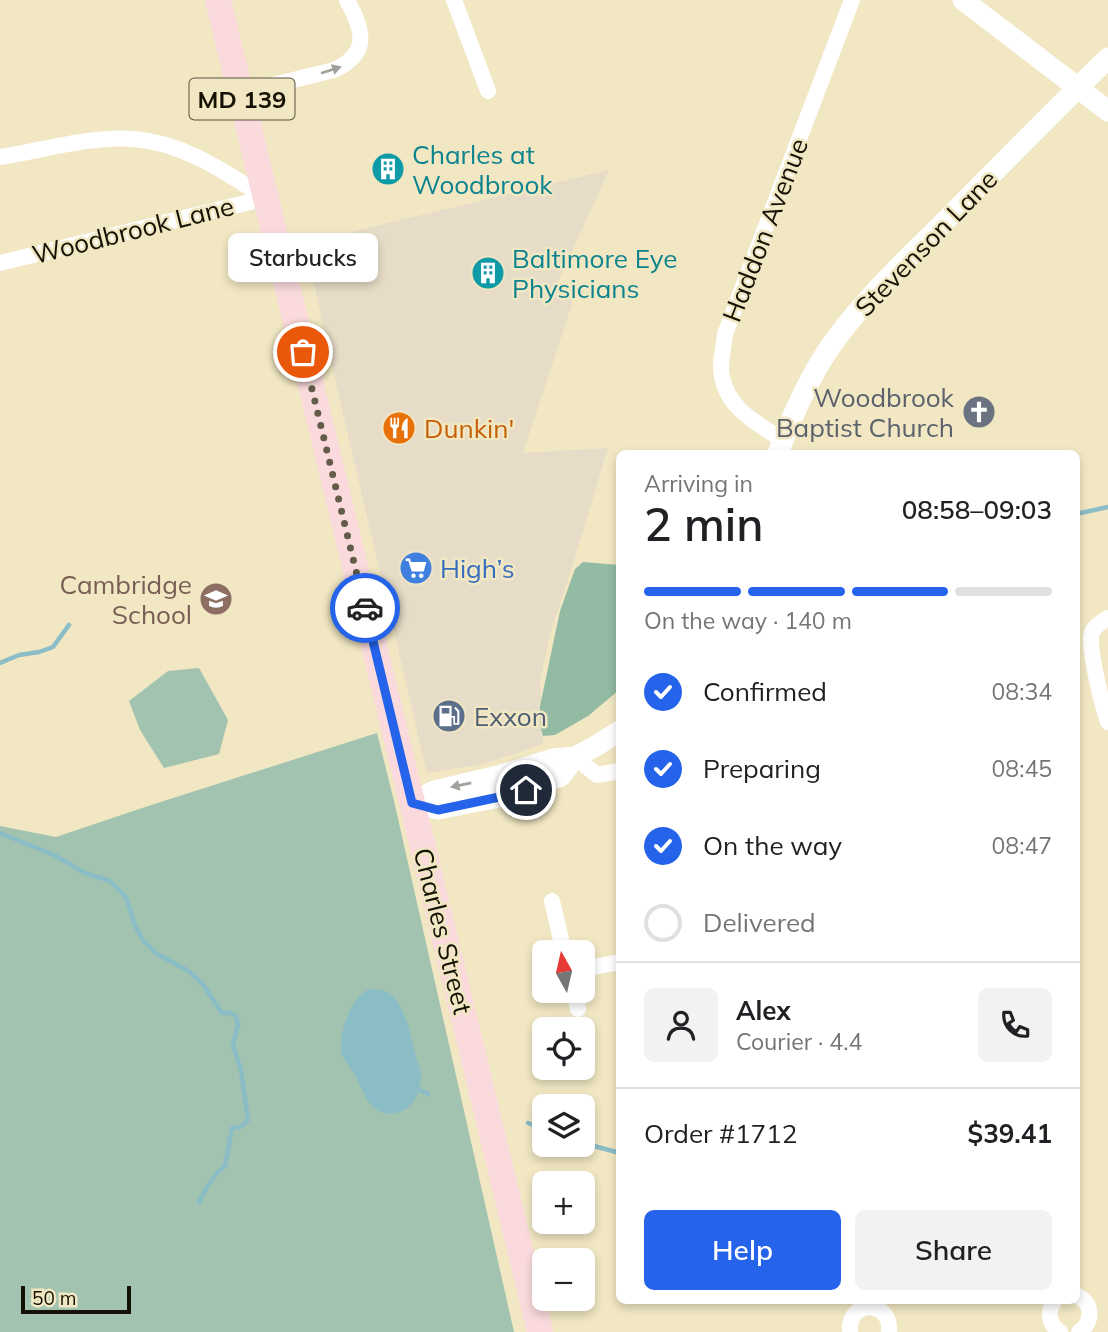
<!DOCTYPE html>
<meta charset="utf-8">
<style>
:root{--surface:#fff;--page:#f2f2f2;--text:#202124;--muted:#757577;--line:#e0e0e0;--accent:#2563eb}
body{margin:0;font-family:Mulish,sans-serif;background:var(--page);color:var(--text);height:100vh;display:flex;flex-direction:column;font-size:26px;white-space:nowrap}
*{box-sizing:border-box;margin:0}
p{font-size:23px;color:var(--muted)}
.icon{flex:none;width:38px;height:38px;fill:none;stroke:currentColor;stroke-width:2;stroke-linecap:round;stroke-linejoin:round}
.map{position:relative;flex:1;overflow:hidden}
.drawer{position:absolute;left:616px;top:450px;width:464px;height:854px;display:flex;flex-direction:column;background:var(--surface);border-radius:10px;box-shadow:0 4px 10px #0003}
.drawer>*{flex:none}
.needle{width:46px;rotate:352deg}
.buttons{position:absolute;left:532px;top:940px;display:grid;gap:14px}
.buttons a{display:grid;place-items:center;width:63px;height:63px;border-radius:10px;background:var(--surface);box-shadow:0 4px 10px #0003;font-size:35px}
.scale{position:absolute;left:21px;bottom:18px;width:110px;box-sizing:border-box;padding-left:7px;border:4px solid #151105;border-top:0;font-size:19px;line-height:24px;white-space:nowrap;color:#151105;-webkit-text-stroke:5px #f1e7c3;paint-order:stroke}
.pin{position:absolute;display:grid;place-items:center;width:60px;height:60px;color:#fff;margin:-30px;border:4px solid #fff;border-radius:50%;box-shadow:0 2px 7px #0007}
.courier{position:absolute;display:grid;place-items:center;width:70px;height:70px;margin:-35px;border:5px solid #2563eb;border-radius:50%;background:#fff;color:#222;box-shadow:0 2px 9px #0007}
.bubble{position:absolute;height:49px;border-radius:10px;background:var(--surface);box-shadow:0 4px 10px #0003;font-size:23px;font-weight:600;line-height:49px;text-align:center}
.headline em{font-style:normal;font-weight:600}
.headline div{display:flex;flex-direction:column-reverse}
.headline{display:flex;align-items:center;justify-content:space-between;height:119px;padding:0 28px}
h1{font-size:46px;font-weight:600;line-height:52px}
.bar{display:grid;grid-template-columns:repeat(4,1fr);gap:10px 7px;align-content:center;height:84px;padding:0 28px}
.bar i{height:9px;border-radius:5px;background:var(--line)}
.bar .active{background:var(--accent)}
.bar p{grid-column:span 4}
.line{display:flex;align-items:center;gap:18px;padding:0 28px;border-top:2px solid var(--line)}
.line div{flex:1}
.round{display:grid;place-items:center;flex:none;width:74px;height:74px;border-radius:10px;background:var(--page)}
ol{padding:0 28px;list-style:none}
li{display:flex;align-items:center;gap:21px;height:77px}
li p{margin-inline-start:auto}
li .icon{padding:7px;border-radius:50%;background:var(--accent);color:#fff;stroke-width:4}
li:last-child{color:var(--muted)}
li i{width:38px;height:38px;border:4px solid var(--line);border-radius:50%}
.cta{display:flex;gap:14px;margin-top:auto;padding:14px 28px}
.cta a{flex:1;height:80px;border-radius:10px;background:var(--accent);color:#fff;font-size:28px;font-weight:600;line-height:80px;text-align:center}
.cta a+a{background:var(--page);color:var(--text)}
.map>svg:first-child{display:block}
</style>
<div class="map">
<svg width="1108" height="1332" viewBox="0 0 1108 1332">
<rect width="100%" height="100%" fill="#f1e7c3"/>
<!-- commercial -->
<path fill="#e6dcc7" d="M609,170L557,284L576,292L523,453L608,448L573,564L550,634L540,682L543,744L483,764L427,773L336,384L305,243Z"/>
<!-- green -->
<path fill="#a1c3af" d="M199,668L228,720L219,754L164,768L140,730L129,701L168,671Z
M377,733L394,801L514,1332H0V826L56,837L142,808Z"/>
<!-- forest -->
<path fill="#93bba4" d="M583,562L619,565V690L588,716L555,735L543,736L540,725V706L560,611L575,569Z"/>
<!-- water -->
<path fill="#8bbdc7" d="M375,989C382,990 389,991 394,997C407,1014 411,1036 416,1057C418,1063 421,1071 421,1077C421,1093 412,1110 395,1113C371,1118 365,1094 356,1077C352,1070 345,1062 342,1054C337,1038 350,1001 365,991C368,990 372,990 375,989Z"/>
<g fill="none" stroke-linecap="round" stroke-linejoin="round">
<!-- stream -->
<path stroke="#8bbdc7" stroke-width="4.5" d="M1076,514L1108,507
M0,663L19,655L39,652L53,647L69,625
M0,833L54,855L85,873L110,881L126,897L135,926L143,940L157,954L187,970L202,983L222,1013H230L236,1016L238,1025L233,1045L241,1070L248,1120L241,1127L232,1128L225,1166L217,1173L208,1185L199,1202
M419,1090L428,1094
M528,1123L544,1129
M583,1143L620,1153"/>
<!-- minor -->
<path stroke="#fff" stroke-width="16" d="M454,0L488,91
M241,93L334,70C371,53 363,30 347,0
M0,157C40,151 94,135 134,139C184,143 225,172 266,198
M0,263L266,198
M783,440C754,422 722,405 721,367C721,357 724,345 725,334L852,0
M1108,618C1102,622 1094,626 1092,633C1087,646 1103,707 1108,722
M575,757L597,775L620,771
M552,901L564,952
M583,969L620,962
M574,990L578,1009
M1076,1295C1093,1303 1094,1321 1079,1332
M1055,1300C1046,1312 1049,1324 1060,1332
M850,1332C847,1299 892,1299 889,1332"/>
<!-- tertiary -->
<path stroke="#fff" stroke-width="21" d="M963,0L1108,111
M778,453C793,413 812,370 838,336C874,288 920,247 962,204C1011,155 1059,106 1108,58
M412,803L434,791L498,776L553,759L575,757L594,747L620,731
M412,803L438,809L504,796L561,776L575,757"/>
<!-- primary -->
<path stroke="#fadadc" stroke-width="26" d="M218,0L540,1332"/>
</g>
<!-- one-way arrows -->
<defs><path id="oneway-solid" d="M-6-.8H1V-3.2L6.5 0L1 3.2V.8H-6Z" transform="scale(1.75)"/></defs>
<g fill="#a1a09b">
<use href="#oneway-solid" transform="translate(331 70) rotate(-18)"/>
<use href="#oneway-solid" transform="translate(461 785) rotate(168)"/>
</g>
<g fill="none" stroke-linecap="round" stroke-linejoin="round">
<!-- done -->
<path stroke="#625c48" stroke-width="7" stroke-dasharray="0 12.6" d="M303,352L365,608"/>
<!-- route -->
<path stroke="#2563eb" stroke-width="9" d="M365,608L412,803L438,810L504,796L526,790"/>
</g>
<!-- icons -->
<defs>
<symbol id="building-disc" viewBox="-11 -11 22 22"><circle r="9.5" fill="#0f9aa8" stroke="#f1e7c3"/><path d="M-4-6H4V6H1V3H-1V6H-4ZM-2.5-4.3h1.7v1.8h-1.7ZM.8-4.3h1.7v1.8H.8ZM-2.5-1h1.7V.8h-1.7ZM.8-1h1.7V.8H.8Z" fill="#fff"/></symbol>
<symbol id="church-disc" viewBox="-11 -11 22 22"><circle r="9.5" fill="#6b7280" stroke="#f1e7c3"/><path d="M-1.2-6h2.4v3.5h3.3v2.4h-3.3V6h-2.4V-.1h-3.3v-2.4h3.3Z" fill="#fff"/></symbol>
<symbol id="restaurant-disc" viewBox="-11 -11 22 22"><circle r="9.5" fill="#e8710a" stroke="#f1e7c3"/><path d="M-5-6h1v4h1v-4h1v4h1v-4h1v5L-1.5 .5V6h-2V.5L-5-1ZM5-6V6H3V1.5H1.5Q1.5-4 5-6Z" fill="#fff"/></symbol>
<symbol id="supermarket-disc" viewBox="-11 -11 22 22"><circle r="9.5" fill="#3f7fe0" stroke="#f1e7c3"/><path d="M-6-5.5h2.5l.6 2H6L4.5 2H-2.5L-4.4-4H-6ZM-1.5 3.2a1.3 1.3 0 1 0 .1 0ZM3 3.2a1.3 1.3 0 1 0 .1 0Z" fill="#fff"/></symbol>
<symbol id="school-disc" viewBox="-11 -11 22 22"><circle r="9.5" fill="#8d6e63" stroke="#f1e7c3"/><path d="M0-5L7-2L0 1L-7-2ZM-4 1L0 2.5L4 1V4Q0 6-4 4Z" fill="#fff"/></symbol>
<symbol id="fuel-disc" viewBox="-11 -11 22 22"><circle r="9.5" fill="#5c6f8a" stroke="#f1e7c3"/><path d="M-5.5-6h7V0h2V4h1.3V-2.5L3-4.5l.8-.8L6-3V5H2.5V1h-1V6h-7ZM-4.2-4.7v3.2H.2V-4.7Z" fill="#fff"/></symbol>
</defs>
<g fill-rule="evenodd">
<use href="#building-disc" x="369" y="150" width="38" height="38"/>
<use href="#building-disc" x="469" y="254" width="38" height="38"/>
<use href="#church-disc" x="960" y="393" width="38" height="38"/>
<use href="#restaurant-disc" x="380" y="409" width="38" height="38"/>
<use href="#supermarket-disc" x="397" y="549" width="38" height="38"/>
<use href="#school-disc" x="197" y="580" width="38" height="38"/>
<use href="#fuel-disc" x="430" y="697" width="38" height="38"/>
</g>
<g text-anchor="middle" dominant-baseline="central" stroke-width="5" stroke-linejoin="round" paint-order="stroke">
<!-- shield labels -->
<rect fill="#f1e7c3" stroke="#57513e" stroke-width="2" x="189.5" y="78.5" width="105" height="41" rx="5"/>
<g font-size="24" font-weight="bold" fill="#151105">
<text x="242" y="99">MD 139</text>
</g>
<!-- culture labels -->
<g font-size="26" fill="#0d838f" stroke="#f1e7c3" text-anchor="start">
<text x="412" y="154">Charles at<tspan x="412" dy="30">Woodbrook</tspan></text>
<text x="512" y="258">Baltimore Eye<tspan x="512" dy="30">Physicians</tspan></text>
</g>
<!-- street labels -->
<g font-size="26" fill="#151105" stroke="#f1e7c3">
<text transform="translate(133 230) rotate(-14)">Woodbrook Lane</text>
<text transform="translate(765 230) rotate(-69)">Haddon Avenue</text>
<text transform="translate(926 243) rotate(-46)">Stevenson Lane</text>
<text transform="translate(443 931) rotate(76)">Charles Street</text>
</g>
<!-- worship labels -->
<g font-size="26" fill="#5b616d" stroke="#f1e7c3" text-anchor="end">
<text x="954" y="397">Woodbrook<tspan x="954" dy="30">Baptist Church</tspan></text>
</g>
<!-- food labels -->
<g font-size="26" fill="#c56008" stroke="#f1e7c3" text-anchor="start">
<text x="424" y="428">Dunkin'</text>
</g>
<!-- shop labels -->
<g font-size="26" fill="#366cbe" stroke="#f1e7c3" text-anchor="start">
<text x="440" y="568">High’s</text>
</g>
<!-- education labels -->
<g font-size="26" fill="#785e54" stroke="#f1e7c3" text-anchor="end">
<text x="192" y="584">Cambridge<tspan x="192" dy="30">School</tspan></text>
</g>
<!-- service labels -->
<g font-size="26" fill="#4e5e75" stroke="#f1e7c3" text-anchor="start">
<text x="474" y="716">Exxon</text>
</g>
</g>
</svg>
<div class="buttons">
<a><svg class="needle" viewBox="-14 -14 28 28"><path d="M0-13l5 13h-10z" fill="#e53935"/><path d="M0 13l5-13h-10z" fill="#757577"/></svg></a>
<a><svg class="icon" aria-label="locate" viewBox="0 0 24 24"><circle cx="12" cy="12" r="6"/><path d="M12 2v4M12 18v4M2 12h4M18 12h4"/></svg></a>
<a><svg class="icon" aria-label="layers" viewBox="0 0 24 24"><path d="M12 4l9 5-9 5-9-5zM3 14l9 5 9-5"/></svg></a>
<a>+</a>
<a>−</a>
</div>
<div class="scale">50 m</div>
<div class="pin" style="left:303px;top:352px;background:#ea580c"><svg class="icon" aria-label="bag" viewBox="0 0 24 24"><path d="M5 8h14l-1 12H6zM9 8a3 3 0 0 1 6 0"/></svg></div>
<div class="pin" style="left:526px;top:790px;background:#1f2937"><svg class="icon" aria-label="home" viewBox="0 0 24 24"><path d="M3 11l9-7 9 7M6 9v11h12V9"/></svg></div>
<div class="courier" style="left:365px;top:608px"><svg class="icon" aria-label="car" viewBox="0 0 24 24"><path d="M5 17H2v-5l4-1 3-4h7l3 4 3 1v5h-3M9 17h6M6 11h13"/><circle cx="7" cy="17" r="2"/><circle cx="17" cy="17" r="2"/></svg></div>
<div class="bubble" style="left:228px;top:233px;width:150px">Starbucks</div>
<section class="drawer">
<div class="headline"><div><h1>2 min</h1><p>Arriving in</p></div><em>08:58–09:03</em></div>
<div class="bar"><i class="active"></i><i class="active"></i><i class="active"></i><i></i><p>On the way · 140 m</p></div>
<ol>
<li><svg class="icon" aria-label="check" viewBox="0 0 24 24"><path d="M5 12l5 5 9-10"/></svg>Confirmed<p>08:34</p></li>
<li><svg class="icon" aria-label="check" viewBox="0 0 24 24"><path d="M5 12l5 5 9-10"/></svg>Preparing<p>08:45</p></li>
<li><svg class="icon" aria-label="check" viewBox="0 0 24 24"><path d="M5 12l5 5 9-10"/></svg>On the way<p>08:47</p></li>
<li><i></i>Delivered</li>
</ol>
<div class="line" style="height:126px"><a class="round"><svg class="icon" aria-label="person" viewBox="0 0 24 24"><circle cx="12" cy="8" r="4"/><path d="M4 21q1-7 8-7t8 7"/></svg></a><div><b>Alex</b><p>Courier · 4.4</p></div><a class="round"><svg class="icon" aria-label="phone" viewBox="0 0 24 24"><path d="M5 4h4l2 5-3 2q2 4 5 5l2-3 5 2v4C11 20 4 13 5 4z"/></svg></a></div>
<div class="line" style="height:91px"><div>Order #1712</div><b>$39.41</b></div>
<div class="cta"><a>Help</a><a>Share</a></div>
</section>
</div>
